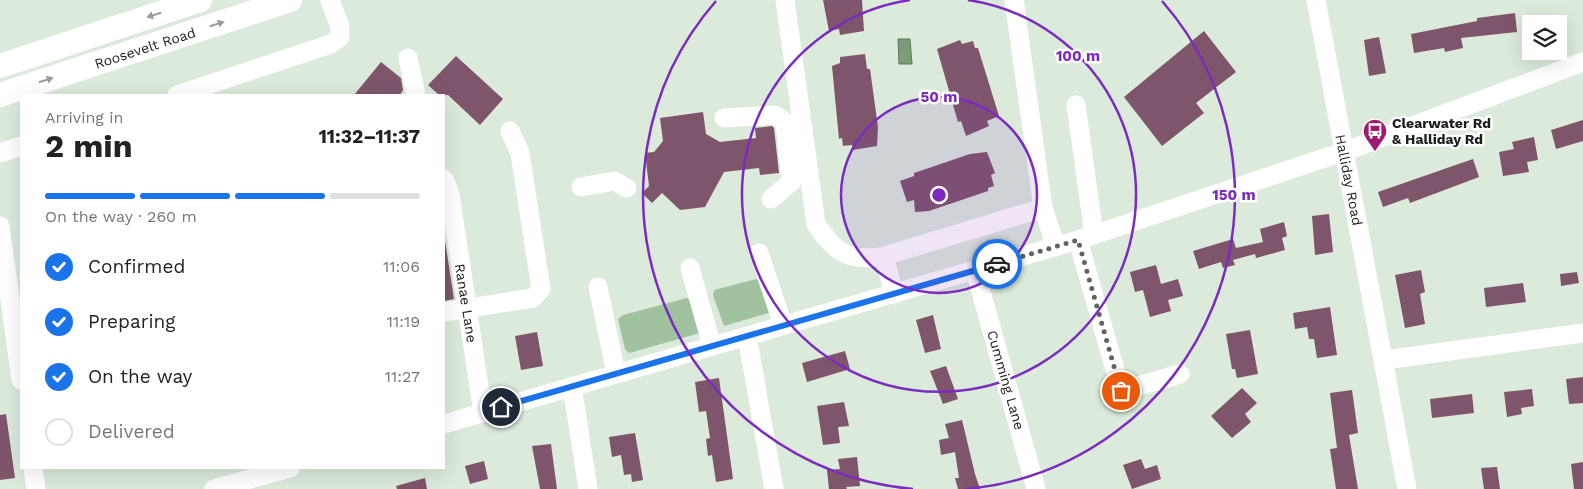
<!DOCTYPE html>
<meta charset="utf-8">
<style>
:root{--surface:#fff;--page:#f2f2f2;--text:#222;--muted:#767676;--line:#e0e0e0;--accent:#1a73e8}
body{margin:0;font-family:"Work Sans",sans-serif;background:var(--page);color:var(--text);height:100vh;display:flex;flex-direction:column;font-size:19px;white-space:nowrap}
*{box-sizing:border-box;margin:0}
p{font-size:16px;color:var(--muted)}
.icon{flex:none;width:28px;height:28px;fill:none;stroke:currentColor;stroke-width:2;stroke-linecap:round;stroke-linejoin:round}
.map{position:relative;flex:1;overflow:hidden}
.details{position:absolute;left:20px;top:94px;width:425px;height:375px;display:flex;flex-direction:column;background:var(--surface);border-radius:0px;box-shadow:0 5px 20px #0002}
.details>*{flex:none}
.fabs{position:absolute;left:1522px;top:15px;display:grid;gap:10px}
.fabs a{display:grid;place-items:center;width:45px;height:45px;border-radius:0px;background:var(--surface);box-shadow:0 5px 20px #0002;font-size:25px}
.pin{position:absolute;display:grid;place-items:center;width:42px;height:42px;color:#fff;margin:-21px;border:2px solid #fff;border-radius:50%;box-shadow:0 1px 5px #0007}
.courier{position:absolute;display:grid;place-items:center;width:50px;height:50px;margin:-25px;border:4px solid #1a73e8;border-radius:50%;background:#fff;color:#222;box-shadow:0 1px 6px #0007}
.overview em{font-style:normal;font-weight:700}
.overview div{display:flex;flex-direction:column-reverse}
.overview{display:flex;align-items:center;justify-content:space-between;height:85px;padding:0 25px}
h1{font-size:32px;font-weight:700;line-height:38px}
.bar{display:grid;grid-template-columns:repeat(4,1fr);gap:8px 5px;align-content:center;height:60px;padding:0 25px}
.bar i{height:6px;border-radius:4px;background:var(--line)}
.bar .on{background:var(--accent)}
.bar p{grid-column:span 4}
ol{padding:0 25px;list-style:none}
li{display:flex;align-items:center;gap:15px;height:55px}
li p{margin-inline-start:auto}
li .icon{padding:5px;border-radius:50%;background:var(--accent);color:#fff;stroke-width:4}
li:last-child{color:var(--muted)}
li i{width:28px;height:28px;border:2px solid var(--line);border-radius:50%}
.map>svg:first-child{display:block}
</style>
<div class="map">
<svg width="1583" height="489" viewBox="0 0 1583 489">
<rect width="100%" height="100%" fill="#dbeada"/>
<!-- green -->
<path fill="#a1c29f" d="M756,279L767,286L772,312L724,326L713,295L714,290Z
M687,298L698,307L700,333L629,353L625,349L618,319L623,315Z"/>
<!-- water -->
<path fill="#7b9c79" stroke="#5e765c" d="M898,39H910L912,64H899Z"/>
<!-- building -->
<path fill="#7f556b" d="M823,0H862L864,31L840,35L839,29L829,31Z
M1515,13L1517,32L1461,38L1463,48L1445,52L1444,48L1414,53L1411,34L1477,21V18Z
M1204,31L1236,72L1196,103L1204,113L1162,146L1124,97Z
M1379,37L1386,73L1369,76L1364,40Z
M960,40L962,44L973,41L975,48H978L999,116L987,121L989,126L966,136L961,121L958,122L937,49Z
M865,54L867,69H870L878,127L877,146L853,150L852,145L843,146L842,138L839,139L832,66L840,63V57Z
M456,56L503,99L480,125L448,95H439L428,85Z
M381,62L401,78L403,90L400,95H354Z
M703,112L706,134L720,142L756,138L755,128L772,126L774,128L779,173L760,175L759,168L724,172L705,207L680,210L662,193L652,203L642,193L649,186L645,153L654,152L663,141L660,118Z
M1583,120V141L1556,149L1551,130Z
M1534,137L1538,160L1527,162L1529,172L1503,176L1499,152L1514,149L1512,142Z
M987,152L995,173L991,175L994,186L988,188V191L929,211L915,212L914,200L907,202L900,181L914,176V173L970,154Z
M1473,159L1479,177L1410,203L1408,198L1383,207L1378,192Z
M1329,214L1333,252L1315,255L1312,216Z
M1284,222L1287,236L1282,238L1285,250L1256,258L1255,254L1233,260L1235,265L1223,268L1221,262L1199,269L1193,251L1233,239L1236,248L1263,242L1260,229Z
M444,234L454,299L444,301Z
M1156,265L1161,284L1178,279L1183,296L1168,300L1171,311L1150,317L1143,290L1135,292L1130,272Z
M1421,270L1425,292L1420,294L1425,324L1405,328L1395,275Z
M1577,272L1579,283L1561,286L1560,274Z
M1523,283L1526,302L1486,307L1484,288Z
M1330,307L1337,355L1317,358L1314,339H1309L1307,327L1295,329L1293,313Z
M933,315L941,349L925,353L916,320Z
M1250,330L1258,374L1237,378L1235,369H1232L1226,334Z
M537,332L543,366L521,370L515,336Z
M845,351L850,369L807,382L802,363Z
M946,366L958,399L943,404L930,371Z
M1583,377V403L1569,404L1566,379Z
M719,378L733,479L716,482L712,455L708,456L706,439L710,438L706,411L699,412L695,382Z
M1242,388L1257,403L1245,414L1251,422L1232,438L1211,416Z
M1532,389L1534,406L1521,408L1522,414L1507,417L1504,392Z
M1352,390L1358,433L1349,435L1358,489H1336L1330,449L1337,448L1330,393Z
M1472,394L1474,413L1432,418L1430,399Z
M844,402L849,426L838,427L840,443L823,445L817,406Z
M6,414L15,478L0,480V415Z
M962,420L975,474L980,489H958L955,478H959L955,452L941,455L939,440L949,438L945,424Z
M635,433L643,480L632,482L631,474L624,475L621,455L612,457L609,437Z
M551,444L557,489H540L532,446Z
M857,457L860,486L846,487L847,489H829L827,470L840,469L838,459Z
M1141,459L1145,469L1157,465L1161,479L1132,489L1123,465Z
M484,461L488,479L470,484L465,466Z
M1583,462V489H1574L1571,464Z
M1497,467L1500,489H1484L1481,468Z
M425,478L427,489H397L396,486Z"/>
<g fill="none" stroke-linecap="round" stroke-linejoin="round">
<!-- minor -->
<path stroke="#fff" stroke-width="19" d="M785,0L816,224C835,253 849,262 884,256L1043,208
M1014,0L1043,208L1056,247
M1316,0L1407,489
M408,58L416,95
M177,95L331,44L340,37V27L330,0
M1076,105L1094,235
M724,118L775,115L785,122L791,182L771,199
M0,153L21,146
M444,179L450,194L483,413
M581,187L614,181L627,188
M0,226L21,380
M1078,240L1121,391L1180,374
M759,253L783,325
M884,256L894,294
M690,268L712,346
M975,270L1036,489
M598,287L616,373
M444,312L533,298L541,289L520,153L510,131
M747,336L774,489
M1384,360L1583,333
M572,386L588,489
M444,424L1078,240L1343,152L1583,62
M33,468L36,489
M214,489L290,468"/>
<!-- major -->
<path stroke="#fff" stroke-width="24" d="M0,66L200,0
M0,95L290,0"/>
</g>
<!-- one-way arrows -->
<defs><path id="oneway-solid" d="M-6-.8H1V-3.2L6.5 0L1 3.2V.8H-6Z" transform="scale(1.25)"/></defs>
<g fill="#989a98">
<use href="#oneway-solid" transform="translate(154 15) rotate(162)"/>
<use href="#oneway-solid" transform="translate(217 24) rotate(-18)"/>
<use href="#oneway-solid" transform="translate(46 80) rotate(-18)"/>
</g>
<g fill="none" stroke-linecap="round" stroke-linejoin="round">
<!-- done -->
<path stroke="#5d665d" stroke-width="5" stroke-dasharray="0 9" d="M997,264L1078,240L1121,391"/>
<!-- route -->
<path stroke="#1a73e8" stroke-width="6" d="M501,407L997,264"/>
</g>
<!-- distance rings -->
<circle cx="939" cy="195" r="98" fill="#7b2cbf" fill-opacity=".12"/>
<g fill="none" stroke="#7b2cbf" stroke-width="2.5">
<circle cx="939" cy="195" r="98"/>
<path d="M968 0A197 197 0 1 1 910 0"/>
<path d="M913 489A295 295 0 0 1 716 1M1162 1A295 295 0 0 1 965 489"/>
</g>
<!-- icons -->
<defs>
<symbol id="bus-pin" viewBox="-11 -11 22 30"><path d="M0 17L-7.5 6A9.5 9.5 0 1 1 7.5 6Z" fill="#9e1c6f" stroke="#fff"/><path d="M-5-6H5V4H4V6H2V4H-2V6H-4V4H-5ZM-3.5-4V0h7V-4ZM-3.5 1.2v1.5H-2V1.2ZM2 1.2v1.5H3.5V1.2Z" fill="#fff"/></symbol>
</defs>
<g fill-rule="evenodd">
<use href="#bus-pin" x="1361" y="117" width="28" height="38"/>
</g>
<g text-anchor="middle" dominant-baseline="central" stroke-width="5" stroke-linejoin="round" paint-order="stroke">
<!-- street labels -->
<g font-size="14" fill="#191f19" stroke="#fff">
<text transform="translate(145 48) rotate(-18)">Roosevelt Road</text>
<text transform="translate(1349 180) rotate(79)">Halliday Road</text>
<text transform="translate(466 303) rotate(81)">Ranae Lane</text>
<text transform="translate(1006 380) rotate(74)">Cumming Lane</text>
</g>
<!-- poi labels -->
<g font-size="14" font-weight="bold" fill="#191f19" stroke="#fff" text-anchor="start">
<text x="1392" y="123">Clearwater Rd<tspan x="1392" dy="16">&amp; Halliday Rd</tspan></text>
</g>
</g>
<circle cx="939" cy="195" r="8" fill="#7b2cbf" stroke="#fff" stroke-width="2.5"/>
<g font-size="15" text-anchor="middle" font-weight="bold" fill="#7b2cbf" stroke="#fff" stroke-width="5" stroke-linejoin="round" paint-order="stroke">
<text x="1078" y="61">100 m</text>
<text x="939" y="102">50 m</text>
<text x="1234" y="200">150 m</text>
</g>
</svg>
<div class="fabs">
<a><svg class="icon" aria-label="layers" viewBox="0 0 24 24"><path d="M12 4l9 5-9 5-9-5zM3 14l9 5 9-5"/></svg></a>
</div>
<div class="pin" style="left:1121px;top:391px;background:#ea580c"><svg class="icon" aria-label="bag" viewBox="0 0 24 24"><path d="M5 8h14l-1 12H6zM9 8a3 3 0 0 1 6 0"/></svg></div>
<div class="pin" style="left:501px;top:407px;background:#1f2937"><svg class="icon" aria-label="home" viewBox="0 0 24 24"><path d="M3 11l9-7 9 7M6 9v11h12V9"/></svg></div>
<div class="courier" style="left:997px;top:264px"><svg class="icon" aria-label="car" viewBox="0 0 24 24"><path d="M5 17H2v-5l4-1 3-4h7l3 4 3 1v5h-3M9 17h6M6 11h13"/><circle cx="7" cy="17" r="2"/><circle cx="17" cy="17" r="2"/></svg></div>
<section class="details">
<div class="overview"><div><h1>2 min</h1><p>Arriving in</p></div><em>11:32–11:37</em></div>
<div class="bar"><i class="on"></i><i class="on"></i><i class="on"></i><i></i><p>On the way · 260 m</p></div>
<ol>
<li><svg class="icon" aria-label="check" viewBox="0 0 24 24"><path d="M5 12l5 5 9-10"/></svg>Confirmed<p>11:06</p></li>
<li><svg class="icon" aria-label="check" viewBox="0 0 24 24"><path d="M5 12l5 5 9-10"/></svg>Preparing<p>11:19</p></li>
<li><svg class="icon" aria-label="check" viewBox="0 0 24 24"><path d="M5 12l5 5 9-10"/></svg>On the way<p>11:27</p></li>
<li><i></i>Delivered</li>
</ol>
</section>
</div>
